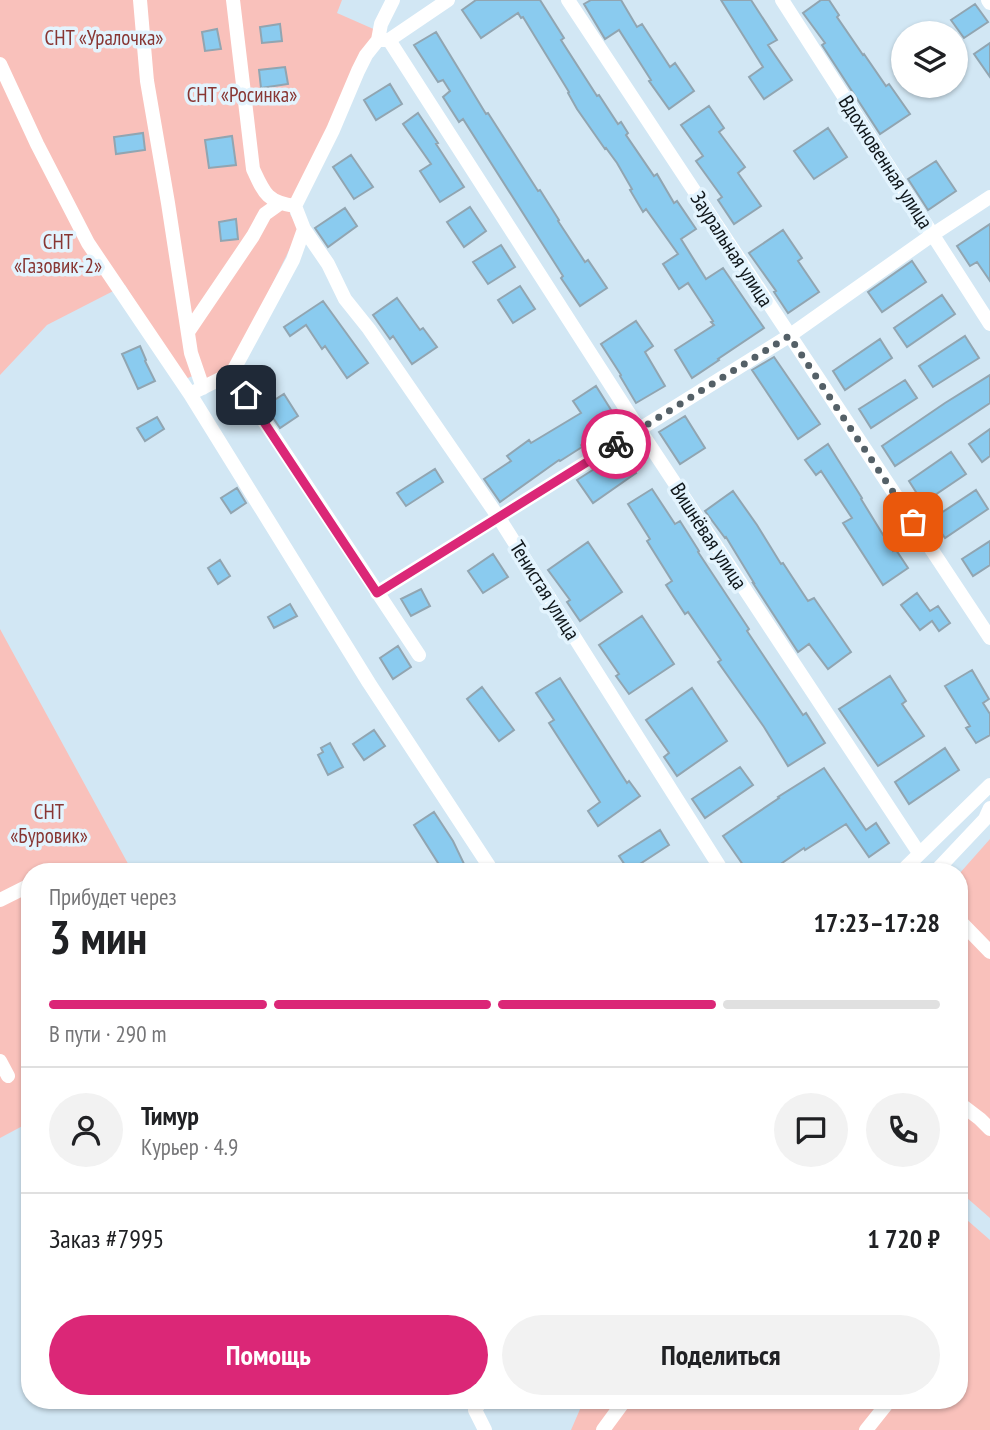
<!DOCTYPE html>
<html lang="ru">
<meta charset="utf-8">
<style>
:root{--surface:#fff;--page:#f2f2f2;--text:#202124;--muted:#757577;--line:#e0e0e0;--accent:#db2777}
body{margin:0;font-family:"PT Sans Narrow",sans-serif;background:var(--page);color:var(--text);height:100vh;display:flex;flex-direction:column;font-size:26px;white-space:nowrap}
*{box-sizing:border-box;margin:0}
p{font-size:23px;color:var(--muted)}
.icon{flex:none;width:38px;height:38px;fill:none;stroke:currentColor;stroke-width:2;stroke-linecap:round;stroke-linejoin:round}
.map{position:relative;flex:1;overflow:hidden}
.drawer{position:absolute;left:21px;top:863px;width:947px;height:546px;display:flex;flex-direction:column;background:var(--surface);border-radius:28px;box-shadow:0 2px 5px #0004}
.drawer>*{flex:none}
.controls{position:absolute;left:891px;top:21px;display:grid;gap:14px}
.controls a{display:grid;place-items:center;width:77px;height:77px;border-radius:50%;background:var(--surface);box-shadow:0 2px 5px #0004;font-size:35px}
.pin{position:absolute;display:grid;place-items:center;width:60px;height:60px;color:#fff;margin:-30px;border-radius:14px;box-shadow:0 4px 10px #0006}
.courier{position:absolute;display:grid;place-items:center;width:70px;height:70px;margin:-35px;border:5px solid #db2777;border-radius:50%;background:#fff;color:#222;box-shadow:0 2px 9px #0007}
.headline em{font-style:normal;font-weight:800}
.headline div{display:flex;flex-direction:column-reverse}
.headline{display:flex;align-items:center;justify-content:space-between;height:119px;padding:0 28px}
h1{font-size:46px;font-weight:800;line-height:52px}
.bar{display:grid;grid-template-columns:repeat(4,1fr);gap:10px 7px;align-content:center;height:84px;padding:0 28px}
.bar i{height:9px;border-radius:5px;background:var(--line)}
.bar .on{background:var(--accent)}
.bar p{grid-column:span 4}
.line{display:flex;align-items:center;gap:18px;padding:0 28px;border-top:2px solid var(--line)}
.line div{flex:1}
.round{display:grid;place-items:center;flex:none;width:74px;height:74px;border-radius:37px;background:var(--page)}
.button{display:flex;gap:14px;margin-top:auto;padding:14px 28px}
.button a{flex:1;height:80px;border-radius:42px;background:var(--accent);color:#fff;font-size:28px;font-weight:800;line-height:80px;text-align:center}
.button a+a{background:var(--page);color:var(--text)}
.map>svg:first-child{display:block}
</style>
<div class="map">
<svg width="990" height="1430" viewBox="0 0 990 1430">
<rect width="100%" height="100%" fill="#d2e7f4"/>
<!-- green -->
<path fill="#f9c1bb" d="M0,0H342L337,13L378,31L360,61L290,214L299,230L230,370L208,379L195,375L183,380L125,285L47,325L0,375Z
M0,629L132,871L30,872V1122L0,1138Z
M990,839V1218L959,1191V874Z
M959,1213L990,1240V1430H571L584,1400H959Z"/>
<!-- building -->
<path fill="#8acbef" stroke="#91a5b1" stroke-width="2" d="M476,0H540L564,38L561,40L597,96L599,95L618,124L621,122L628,133L626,135L654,176L657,174L674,203L677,201L696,229L681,239L706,279L723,268L764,328L718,359L719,360L692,378L675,350L714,325L711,322L713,321L688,283L679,289L663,264L678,254L646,209L643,212L630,190L632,189L617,163L606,148L605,149L577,109L568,93L569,92L523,17L521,18L518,13L481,38L462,10Z
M591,0H621L637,27L642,24L670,67L675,63L694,91L669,109L649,81L651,80L619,30L605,39L584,4Z
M721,0H751L777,40L768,45L792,80L764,99L749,77L763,67Z
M821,0H829L839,15L837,17L863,55L864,54L886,86L889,84L910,114L880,134L822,45L825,43L803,13Z
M975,4L988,22L964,38L951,20Z
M280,24L282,41L262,43L260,27Z
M217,29L221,49L205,51L202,32Z
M436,32L486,114L488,113L538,191L540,190L559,220L558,221L585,262L588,260L607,288L580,306L561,278L563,276L463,119L459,122L443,97L450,91L443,80L438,82L414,45Z
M990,43V77L974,54Z
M285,67L288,84L261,88L259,70Z
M390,84L402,104L376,120L364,100Z
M709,106L724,128L719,132L745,167L738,173L761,206L734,224L718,200L722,197L696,161L703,156L681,125Z
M418,113L438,143L436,144L464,187L440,202L420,171L431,164L403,124Z
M828,128L847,157L814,179L794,151Z
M143,133L145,150L116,154L114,137Z
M232,136L236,165L209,168L205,140Z
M351,155L373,187L354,199L333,167Z
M936,161L956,191L928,210L908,179Z
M470,207L486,231L464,247L447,222Z
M345,208L357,226L328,247L315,228Z
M236,219L238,239L221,241L219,222Z
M990,224V281L977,262L970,266L957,246Z
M783,230L802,258L798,261L819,292L788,313L774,292L776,291L749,253Z
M501,245L515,267L488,284L473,262Z
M912,261L926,282L882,312L868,292Z
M520,286L535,309L513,323L498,300Z
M942,295L955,314L907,347L894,328Z
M397,298L420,330L423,328L437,347L412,364L393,336L390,339L373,315Z
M323,301L368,363L347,378L325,346L322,349L306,325L290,336L284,327Z
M636,321L653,346L645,352L665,386L636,403L620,376L621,375L601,344Z
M965,336L979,358L933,387L919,366Z
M880,339L892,358L845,390L833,371Z
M140,346L146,360L145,361L155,381L138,389L122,354Z
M774,357L820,424L798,439L752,370Z
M990,375V403L895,466L882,446L945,403Z
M905,380L917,398L871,428L859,409Z
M596,386L618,421L581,445L582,447L560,461L559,460L500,502L484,479L511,461L507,456L529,440L531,443L581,413L573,401Z
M284,394L298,416L280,428L265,406Z
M685,416L705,448L680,464L659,432Z
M157,417L164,429L145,441L137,428Z
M990,429V456L982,462L969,444Z
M828,444L862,498L861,499L893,551L896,550L908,568L883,585L843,523L852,518L821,471L816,475L805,460Z
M621,452L636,473L593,503L577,480Z
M951,452L966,474L923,503L909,481Z
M435,469L443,482L406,506L397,493Z
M237,488L246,503L231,513L221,498Z
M652,489L675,524L680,521L699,551L698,552L749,629L747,631L803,715L806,713L825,743L788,766L764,727L718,662L721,660L688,612L685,614L666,585L672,581L647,541L650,539L628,504Z
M976,490L988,509L945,538L932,519Z
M733,491L757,525L781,564L783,563L808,601L814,598L851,652L828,669L809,644L798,652L753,583H754L726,537L725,538L705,511Z
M990,541V565L973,576L962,559Z
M588,542L622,592L580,621L567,602L570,600L548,570Z
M493,554L508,577L483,593L468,571Z
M220,560L230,576L218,584L208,568Z
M421,589L430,606L411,616L401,599Z
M917,593L930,611L938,606L950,623L939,631L932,621L920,630L901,605Z
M290,604L297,616L274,628L268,617Z
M642,616L674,664L629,694L616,676L619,674L599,645Z
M398,646L411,667L393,679L380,658Z
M972,670L989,699L983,703L990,714V735L976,743L966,728L970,726L945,686Z
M890,676L906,701L902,704L924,736L878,766L839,709Z
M560,678L627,783L629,781L640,796L598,826L588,811L600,802L549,723L554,720L536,693Z
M482,687L514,730L499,741L467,699Z
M692,688L727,741L677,776L664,757L669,753L646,720Z
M374,730L385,746L364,760L353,744Z
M330,743L343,767L328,775L318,755L323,752L321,748Z
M945,748L959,770L909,804L895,782Z
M740,767L753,785L705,818L692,799Z
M824,768L866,830L876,823L889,843L869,857L846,824L805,850L804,848L769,872H748L723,836L779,798L778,797Z
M434,812L453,841L466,868L458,872H422L438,863L414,825Z
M660,830L669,845L629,871L619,856Z"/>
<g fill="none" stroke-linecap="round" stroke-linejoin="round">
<!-- minor -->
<path stroke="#fff" stroke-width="14" d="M140,0L147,81L168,203L191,353L203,388
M233,0L253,169C264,193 267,202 295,206
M568,0L990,638
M782,0L990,324
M988,0L990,3
M378,40L381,24L393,0
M389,40L639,429L919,853
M0,64L37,144L88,243L190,394
M295,206L304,229L328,264L345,299L369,329L499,518L723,872
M295,206L333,130L358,71L366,55L378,40H389L448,0
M304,229L293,260L232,373L190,394L369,683L493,872
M188,332L253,236L265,214L279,204
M232,373L419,655
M377,593L789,336L932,235L990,197
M901,872L990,785
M935,872L985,819L990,808
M0,900L30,885
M959,920L990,952
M0,1061L8,1076
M959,1103L980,1119L990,1129
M482,1400L475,1410L485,1430
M603,1430L625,1400
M866,1430L890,1400"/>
</g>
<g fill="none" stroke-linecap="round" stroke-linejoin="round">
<!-- done -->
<path stroke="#546067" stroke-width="7" stroke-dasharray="0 12.6" d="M616,444L789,336L913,522"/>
<!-- route -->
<path stroke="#db2777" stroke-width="9" d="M246,395L377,593L616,444"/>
</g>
<g text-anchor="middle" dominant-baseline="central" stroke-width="7" stroke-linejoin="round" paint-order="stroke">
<!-- park labels -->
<g font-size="21" fill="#883633" stroke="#e3f4fe">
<text x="104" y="37">СНТ «Уралочка»</text>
<text x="242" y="94">СНТ «Росинка»</text>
<text x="58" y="241">СНТ<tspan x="58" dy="24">«Газовик-2»</tspan></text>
<text x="49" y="811">СНТ<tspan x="49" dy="24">«Буровик»</tspan></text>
</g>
<!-- street labels -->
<g font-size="21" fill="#10171b" stroke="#e3f4fe">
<text transform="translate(886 162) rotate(57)">Вдохновенная улица</text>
<text transform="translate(732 249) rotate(57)">Зауральная улица</text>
<text transform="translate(709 536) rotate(57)">Вишнёвая улица</text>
<text transform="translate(545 590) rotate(58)">Тенистая улица</text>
</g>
</g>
</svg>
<div class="controls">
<a><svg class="icon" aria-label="layers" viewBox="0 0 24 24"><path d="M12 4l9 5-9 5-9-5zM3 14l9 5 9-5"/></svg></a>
</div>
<div class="pin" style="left:913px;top:522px;background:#ea580c"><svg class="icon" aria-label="bag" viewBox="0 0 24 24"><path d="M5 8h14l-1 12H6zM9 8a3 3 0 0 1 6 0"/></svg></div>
<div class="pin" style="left:246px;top:395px;background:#1f2937"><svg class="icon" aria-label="home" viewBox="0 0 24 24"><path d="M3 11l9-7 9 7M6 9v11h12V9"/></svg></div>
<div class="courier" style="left:616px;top:444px"><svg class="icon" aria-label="bike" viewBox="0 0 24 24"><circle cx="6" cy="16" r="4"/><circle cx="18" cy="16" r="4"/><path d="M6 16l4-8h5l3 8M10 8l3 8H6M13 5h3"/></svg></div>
<section class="drawer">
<div class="headline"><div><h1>3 мин</h1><p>Прибудет через</p></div><em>17:23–17:28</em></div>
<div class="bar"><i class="on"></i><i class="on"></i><i class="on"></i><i></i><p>В пути · 290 m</p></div>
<div class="line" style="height:126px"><a class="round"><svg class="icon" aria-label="person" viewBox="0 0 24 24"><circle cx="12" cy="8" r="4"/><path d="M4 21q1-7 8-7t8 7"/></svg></a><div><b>Тимур</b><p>Курьер · 4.9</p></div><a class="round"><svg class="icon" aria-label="chat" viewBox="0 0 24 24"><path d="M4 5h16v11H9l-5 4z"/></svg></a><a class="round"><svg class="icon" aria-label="phone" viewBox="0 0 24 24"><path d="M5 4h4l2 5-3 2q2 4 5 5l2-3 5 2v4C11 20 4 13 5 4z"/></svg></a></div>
<div class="line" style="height:91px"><div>Заказ #7995</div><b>1 720 ₽</b></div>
<div class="button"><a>Помощь</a><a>Поделиться</a></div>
</section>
</div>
